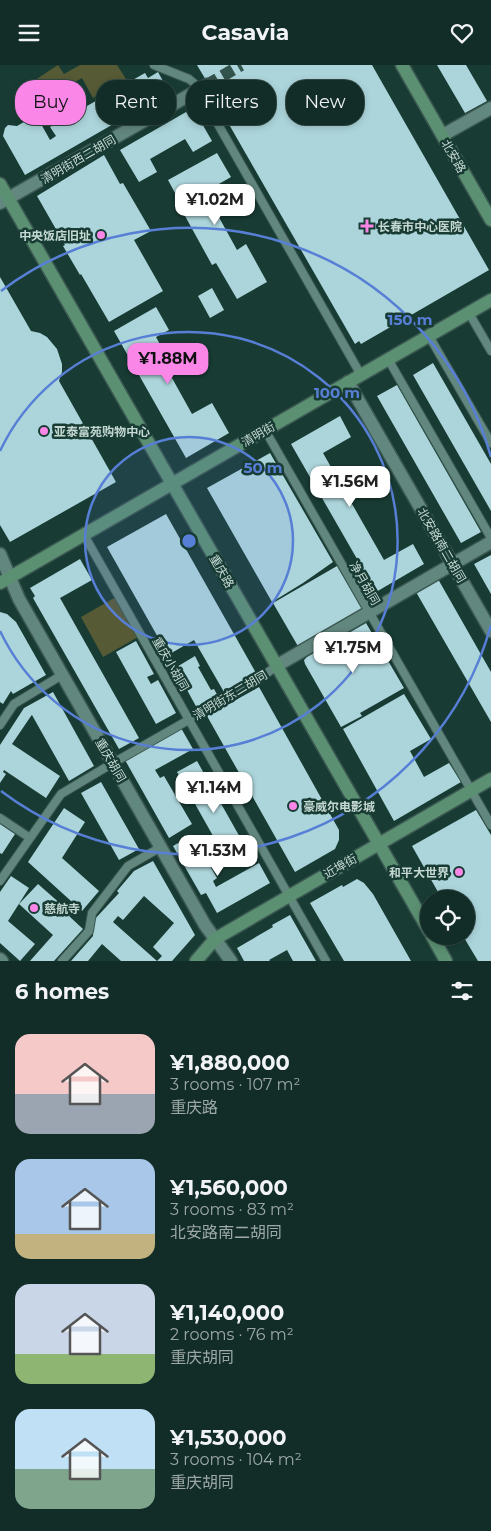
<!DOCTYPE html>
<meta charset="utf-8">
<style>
body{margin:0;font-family:Montserrat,"Noto Sans SC",sans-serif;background:#1b352f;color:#f1f3f6;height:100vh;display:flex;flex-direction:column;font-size:19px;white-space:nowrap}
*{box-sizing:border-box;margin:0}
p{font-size:16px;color:#9ca8a7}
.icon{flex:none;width:28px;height:28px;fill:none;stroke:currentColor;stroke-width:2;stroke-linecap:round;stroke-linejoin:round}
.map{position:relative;height:896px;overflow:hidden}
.panel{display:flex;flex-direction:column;background:#122d27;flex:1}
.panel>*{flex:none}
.hud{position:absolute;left:15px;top:15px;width:461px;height:45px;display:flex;gap:10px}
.controls{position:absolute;left:420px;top:825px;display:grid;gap:10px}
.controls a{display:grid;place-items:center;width:55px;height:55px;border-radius:50%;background:#122d27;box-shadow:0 2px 8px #0003,0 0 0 1px #314944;font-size:25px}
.price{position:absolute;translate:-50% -42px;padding:0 11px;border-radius:10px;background:#fff;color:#222;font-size:16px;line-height:32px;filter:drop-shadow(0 1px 2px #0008)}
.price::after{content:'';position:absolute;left:50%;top:30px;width:15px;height:11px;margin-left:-8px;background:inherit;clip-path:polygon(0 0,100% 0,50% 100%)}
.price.selected{background:#fa87e8;color:#111}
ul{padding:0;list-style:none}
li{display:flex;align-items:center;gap:15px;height:125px;padding:0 15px}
li span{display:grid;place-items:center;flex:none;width:140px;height:100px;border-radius:15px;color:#555}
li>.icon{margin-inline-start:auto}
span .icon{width:60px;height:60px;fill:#fffc;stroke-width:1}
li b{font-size:21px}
h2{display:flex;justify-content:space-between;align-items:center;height:60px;padding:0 15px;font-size:21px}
.pill{padding:0 18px;border-radius:20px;background:#122d27;box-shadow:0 2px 8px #0003,0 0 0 1px #314944;font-size:18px;line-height:45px}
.pill.selected{background:#fa87e8;color:#111}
header{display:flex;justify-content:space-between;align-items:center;height:65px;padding:0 15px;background:#122d27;font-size:22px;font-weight:700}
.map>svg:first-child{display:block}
</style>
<header><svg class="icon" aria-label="menu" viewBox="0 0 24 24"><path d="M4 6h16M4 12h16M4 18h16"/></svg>Casavia<svg class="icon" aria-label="heart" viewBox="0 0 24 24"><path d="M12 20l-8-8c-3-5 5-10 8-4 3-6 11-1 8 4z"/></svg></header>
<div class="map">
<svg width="491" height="896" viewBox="0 0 491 896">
<rect width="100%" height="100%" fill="#183c34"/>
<path fill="#565b35" d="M58 0 64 9 80 0H117L126 14 93 33 82 13 37 39 29 24 32 17Z
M116 532 138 572 103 592 81 552Z"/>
<path fill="#acd5db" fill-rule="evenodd" d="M197 0H372L489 205 361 279 359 276 355 279 211 28 213 27Z
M437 0H466L487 36 465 48Z
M158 7 169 27 25 110 3 71 5 63 8 60 17 61 36 50 50 75 56 71 50 62 145 8 148 13Z
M193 43 212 76 193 87 185 74 150 94 157 107 139 117 120 85Z
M217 88 231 112 205 127 237 185 246 179 267 217 237 234 216 198 212 200 179 140 181 139 168 115Z
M104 90 120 119 123 118 151 166 134 175 163 226 109 257 81 209 80 210 63 181 65 180 37 131Z
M0 212 31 266 40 268 47 272 57 284 62 299V307L59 316 116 417 10 477 0 460Z
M212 223 224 245 210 253 198 231Z
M156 242 169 265 156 272 172 301 167 304 192 349 212 338 229 368 186 393 114 266Z
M433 298 491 399V446L413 310Z
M397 320 481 467 461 478 377 331Z
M340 351 351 372 323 388 384 495 413 479 424 499 376 527 291 379Z
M270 388 333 497 303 518 272 537 207 423Z
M166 449 256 608 224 627 194 575 168 590 107 482Z
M491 490V529L474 499Z
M80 494 92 515 60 533 139 673 119 684 33 533 35 531 30 523Z
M337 501 363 546 299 583 273 538Z
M438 514 491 607V657L416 527Z
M0 547 7 549 16 557 46 610 13 629 11 626 3 639 0 637Z
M366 558 404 623 360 648 362 651 341 662 305 599 304 595 307 592Z
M136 576 154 609 147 612 151 619 158 615 176 648 156 659 116 587Z
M195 591 200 601 198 602 211 625 214 624 219 633 198 645 175 603Z
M259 622 339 765V775L335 784 295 807 207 651Z
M53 627 94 701 69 716 32 650 31 651 12 679 60 711 46 733 4 705 3 707 6 709 0 718V680L24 643Z
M404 629 431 674 410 686 424 712 449 698 461 717 394 756 343 664Z
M181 663 193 684 155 705 160 713 164 711 192 759 169 773 125 695Z
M197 696 250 790 230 801 177 707Z
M101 717 139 784 119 795 81 728Z
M64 743 85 757 62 793 99 826 82 846 28 797Z
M476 745 491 770V896H478L463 871H466V834H442L412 781Z
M0 759 15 769 2 789 0 788Z
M192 770 217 813 213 816 216 822 259 798 270 818 217 848 206 828 201 830 173 781Z
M153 796 195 870 172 896H121L102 879 88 896H71L93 871 94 855 119 828 117 826 134 806ZM144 831 174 858 153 882 162 891 157 896 113 857 118 851 123 855Z
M11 811 29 823 8 856 35 879 20 896 0 878V827Z
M357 814 364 818 373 829 411 896H344L310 838 342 820 343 822Z
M38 819 71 848 69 851 83 864 54 896H30L53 870 19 839Z
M290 850 316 896H293L287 885 269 895 270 896H244L237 883 273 862 272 860Z"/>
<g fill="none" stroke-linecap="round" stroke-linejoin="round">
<path stroke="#32544c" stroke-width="12" stroke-dasharray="12 6" stroke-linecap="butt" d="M207 20 241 0"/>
<defs>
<path id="lane" d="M154 0 189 14 195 19 361 310
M469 248 491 286
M429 271 491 378
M388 294 491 473
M265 365 491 760
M84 470 326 896
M0 660 14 639 62 610
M0 753 30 773
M0 816 61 729 113 698 257 616 276 601
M62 896 89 866 92 848 128 801 161 782"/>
<path id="street" d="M443 70 491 43
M0 138 207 20
M348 317 491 566
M0 489 19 534 205 860 231 896
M276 601 491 477
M0 894 2 896"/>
<path id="secondary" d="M402 0 491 155
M0 119 429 866
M0 518 491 235
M432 871 446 896
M196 896 215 874 491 714"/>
</defs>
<use href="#lane" stroke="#3b5952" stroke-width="10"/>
<use href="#street" stroke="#3b5952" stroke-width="15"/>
<use href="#secondary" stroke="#3b5952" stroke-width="15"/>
<use href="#lane" stroke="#62877e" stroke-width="8"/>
<use href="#street" stroke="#62877e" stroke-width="12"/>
<use href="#secondary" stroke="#5c9072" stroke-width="12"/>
</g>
<circle cx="189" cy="476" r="104" fill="#587fd6" fill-opacity=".12"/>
<g fill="none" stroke="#587fd6" stroke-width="2.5">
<circle cx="189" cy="476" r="104"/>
<path d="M0 386A209 209 0 1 1 0 566"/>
<path d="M491 560A313 313 0 0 1 1 726M1 226A313 313 0 0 1 491 392"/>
</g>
<g fill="#fa87e8" stroke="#183c34" stroke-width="2">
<path d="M364.5 153.5h5v5h5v5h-5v5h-5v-5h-5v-5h5z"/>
<circle cx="101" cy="170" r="5"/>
<circle cx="44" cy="366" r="5"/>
<circle cx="293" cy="741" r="5"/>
<circle cx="459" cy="807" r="5"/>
<circle cx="34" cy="843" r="5"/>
</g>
<g text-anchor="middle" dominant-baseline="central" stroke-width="5" stroke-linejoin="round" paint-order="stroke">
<g font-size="12" fill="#c5d9d3" stroke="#183c34">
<text transform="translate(454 91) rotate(60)">北安路</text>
<text transform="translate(78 94) rotate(-30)">清明街西二胡同</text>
<text transform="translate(258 369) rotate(-30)">清明街</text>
<text transform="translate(442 480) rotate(60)">北安路南二胡同</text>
<text transform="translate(222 506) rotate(60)">重庆路</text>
<text transform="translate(365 518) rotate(60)">净月胡同</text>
<text transform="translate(171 599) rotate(60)">重庆小胡同</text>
<text transform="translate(230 630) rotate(-31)">清明街东二胡同</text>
<text transform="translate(111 695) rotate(60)">重庆胡同</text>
<text transform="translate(340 801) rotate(-30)">近埠街</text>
</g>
<g font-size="12" font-weight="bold" fill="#c5d9d3" stroke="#183c34" text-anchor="start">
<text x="378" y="161">长春市中心医院</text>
<text x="91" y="170" text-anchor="end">中央饭店旧址</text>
<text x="54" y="366">亚泰富苑购物中心</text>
<text x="303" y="741">豪威尔电影城</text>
<text x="449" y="807" text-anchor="end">和平大世界</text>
<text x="44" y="843">慈航寺</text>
</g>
</g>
<circle cx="189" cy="476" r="8" fill="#587fd6" stroke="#183c34" stroke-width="2.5"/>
<g font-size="15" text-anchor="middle" font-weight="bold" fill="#587fd6" stroke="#183c34" stroke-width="5" stroke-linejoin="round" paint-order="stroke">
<text x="410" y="260">150 m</text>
<text x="337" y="333">100 m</text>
<text x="263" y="408">50 m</text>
</g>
</svg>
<div class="controls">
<a><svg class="icon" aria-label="locate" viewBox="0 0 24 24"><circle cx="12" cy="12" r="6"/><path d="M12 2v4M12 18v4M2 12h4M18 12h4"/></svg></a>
</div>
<b class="price" style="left:215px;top:161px">¥1.02M</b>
<b class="price selected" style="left:168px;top:320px">¥1.88M</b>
<b class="price" style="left:350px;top:443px">¥1.56M</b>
<b class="price" style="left:353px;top:609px">¥1.75M</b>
<b class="price" style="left:214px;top:749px">¥1.14M</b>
<b class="price" style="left:218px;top:812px">¥1.53M</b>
<div class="hud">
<a class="pill selected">Buy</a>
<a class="pill">Rent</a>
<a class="pill">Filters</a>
<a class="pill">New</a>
</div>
</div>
<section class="panel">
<h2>6 homes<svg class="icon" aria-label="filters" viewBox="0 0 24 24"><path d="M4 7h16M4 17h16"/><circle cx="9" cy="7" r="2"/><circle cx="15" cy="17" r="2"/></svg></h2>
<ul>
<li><span style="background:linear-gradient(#f6c9c9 60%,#9aa5b1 0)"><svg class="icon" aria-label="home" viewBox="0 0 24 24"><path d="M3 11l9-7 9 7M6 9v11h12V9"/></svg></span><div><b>¥1,880,000</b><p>3 rooms · 107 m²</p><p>重庆路</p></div></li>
<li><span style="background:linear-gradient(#a9c7e8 75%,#c2b280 0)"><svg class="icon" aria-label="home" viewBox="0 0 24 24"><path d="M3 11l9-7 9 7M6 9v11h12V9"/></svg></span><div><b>¥1,560,000</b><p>3 rooms · 83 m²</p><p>北安路南二胡同</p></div></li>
<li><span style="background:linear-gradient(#c9d6e8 70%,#8fb573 0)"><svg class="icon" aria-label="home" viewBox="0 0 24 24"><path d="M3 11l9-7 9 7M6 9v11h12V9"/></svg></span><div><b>¥1,140,000</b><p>2 rooms · 76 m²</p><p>重庆胡同</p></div></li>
<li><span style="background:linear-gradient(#bfe0f5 60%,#7fa58c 0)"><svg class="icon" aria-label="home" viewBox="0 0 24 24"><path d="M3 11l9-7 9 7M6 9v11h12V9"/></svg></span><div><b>¥1,530,000</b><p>3 rooms · 104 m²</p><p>重庆胡同</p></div></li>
</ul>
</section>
